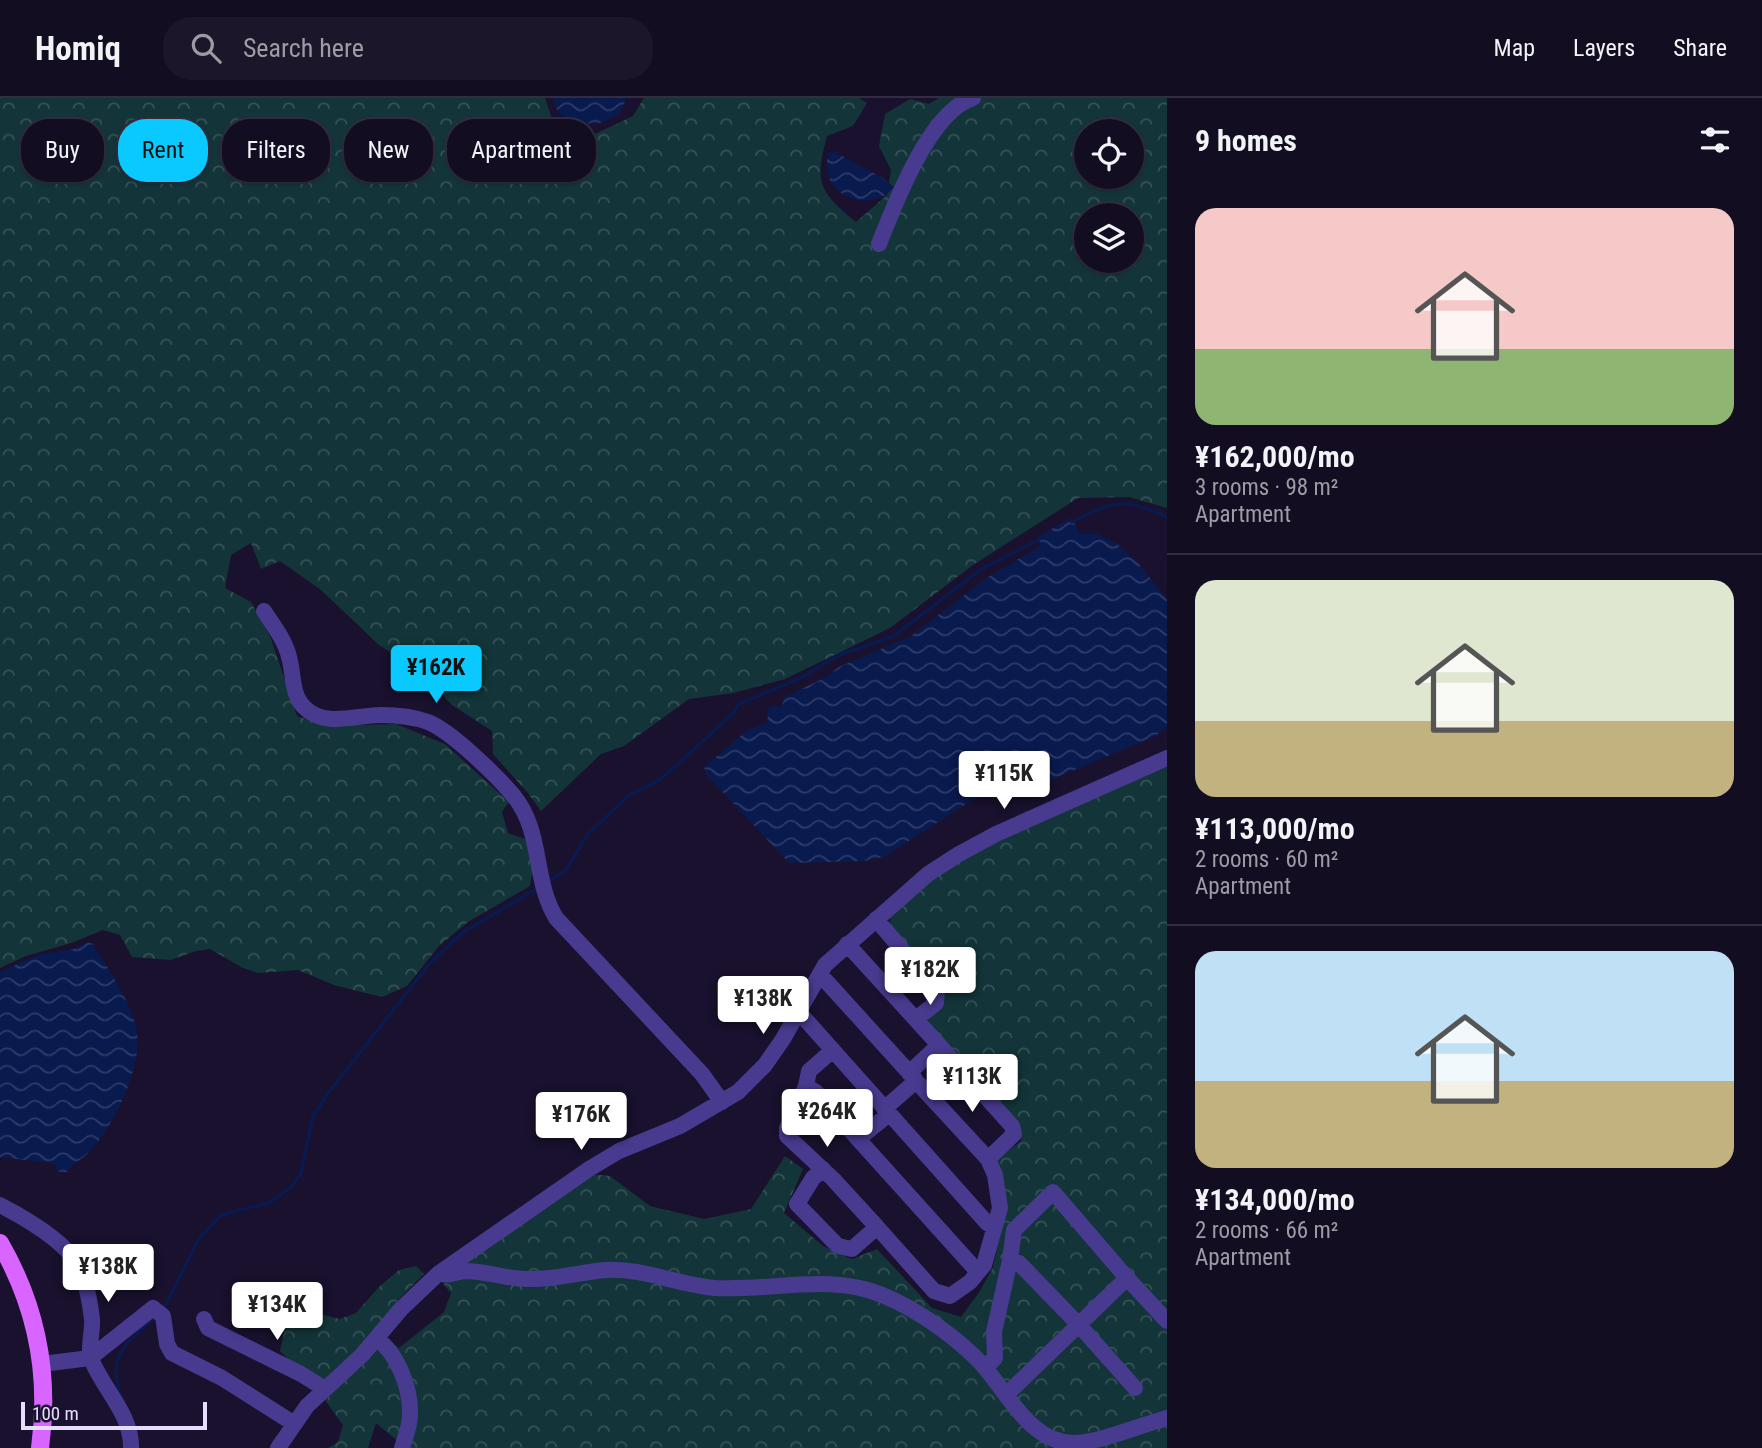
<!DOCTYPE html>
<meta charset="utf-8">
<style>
body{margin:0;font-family:"Roboto Condensed",sans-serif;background:#1c162a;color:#f1f3f6;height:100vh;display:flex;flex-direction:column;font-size:26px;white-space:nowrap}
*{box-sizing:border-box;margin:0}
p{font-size:23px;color:#9d9ca5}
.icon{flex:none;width:38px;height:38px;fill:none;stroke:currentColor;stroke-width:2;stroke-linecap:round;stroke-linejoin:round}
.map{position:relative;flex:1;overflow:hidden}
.panel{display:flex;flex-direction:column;background:#130d22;width:595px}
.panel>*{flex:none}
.banner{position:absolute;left:21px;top:21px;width:665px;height:63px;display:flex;gap:14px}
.fabs{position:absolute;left:1074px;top:21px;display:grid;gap:14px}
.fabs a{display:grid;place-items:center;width:70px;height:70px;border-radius:50%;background:#130d22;box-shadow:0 2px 5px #0004,0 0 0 2px #322d40;font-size:35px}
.scale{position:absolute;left:21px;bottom:18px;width:186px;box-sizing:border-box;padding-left:7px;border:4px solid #e6deff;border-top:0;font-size:19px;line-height:24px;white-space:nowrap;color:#e6deff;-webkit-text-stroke:5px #19112e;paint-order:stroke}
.price{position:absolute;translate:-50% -60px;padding:0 16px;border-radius:7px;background:#fff;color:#222;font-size:23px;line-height:46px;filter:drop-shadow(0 2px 4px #0008)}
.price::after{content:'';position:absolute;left:50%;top:42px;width:21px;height:16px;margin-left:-10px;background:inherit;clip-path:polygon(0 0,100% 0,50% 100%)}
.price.on{background:#0ac9ff;color:#111}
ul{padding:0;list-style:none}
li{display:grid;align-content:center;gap:14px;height:371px;padding:0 28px}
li+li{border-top:2px solid #322d40}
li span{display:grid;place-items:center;height:217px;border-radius:21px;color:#555}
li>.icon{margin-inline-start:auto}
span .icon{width:126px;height:126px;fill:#fffc;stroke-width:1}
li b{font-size:30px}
h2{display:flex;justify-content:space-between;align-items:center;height:84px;padding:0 28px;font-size:30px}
.pill{padding:0 24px;border-radius:28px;background:#130d22;box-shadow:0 2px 5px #0004,0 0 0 2px #322d40;font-size:24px;line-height:63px}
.pill.on{background:#0ac9ff;color:#111}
header{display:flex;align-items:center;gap:42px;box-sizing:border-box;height:98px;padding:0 35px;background:#130d22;border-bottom:2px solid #322d40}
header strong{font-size:33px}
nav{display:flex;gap:38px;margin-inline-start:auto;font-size:24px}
.search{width:490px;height:63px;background:#1c162a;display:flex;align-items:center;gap:18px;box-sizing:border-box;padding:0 24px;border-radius:28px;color:#9d9ca5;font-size:26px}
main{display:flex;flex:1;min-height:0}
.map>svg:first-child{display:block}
</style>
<header>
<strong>Homiq</strong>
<div class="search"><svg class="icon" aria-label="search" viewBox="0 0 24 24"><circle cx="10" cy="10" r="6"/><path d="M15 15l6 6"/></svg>Search here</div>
<nav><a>Map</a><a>Layers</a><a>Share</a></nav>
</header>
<main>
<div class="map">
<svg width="1167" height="1350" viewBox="0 0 1167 1350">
<defs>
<pattern id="forest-crowns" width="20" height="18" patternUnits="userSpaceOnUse" patternTransform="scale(1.75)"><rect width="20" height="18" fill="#133539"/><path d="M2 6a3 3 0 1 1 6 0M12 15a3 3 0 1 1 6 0" fill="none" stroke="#355257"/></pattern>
<pattern id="water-waves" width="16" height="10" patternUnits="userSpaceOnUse" patternTransform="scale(1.75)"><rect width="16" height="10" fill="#091a4f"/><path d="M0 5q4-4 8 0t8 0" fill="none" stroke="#2d3b69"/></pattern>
</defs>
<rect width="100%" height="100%" fill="#19112e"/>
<path fill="url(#forest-crowns)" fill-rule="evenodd" d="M0 0H545L553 24 573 41 595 36 633 18 644 0H859L867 5 853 28 827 38C814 86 819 93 856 124L887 97 891 72 879 48 885 16 910 1 929 6 939 0H1167V410L1129 399 1078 400 973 467 890 530 785 581 733 595 689 601 624 648 601 656 541 713 527 694 493 656 492 633 452 607 421 574 379 547 321 492 280 463 261 471 251 445 231 457 225 490 251 504 270 538 297 618 325 628 396 626 445 646 509 704 502 714 508 735 528 742 533 770 530 788 468 824 439 848 407 888 382 899 334 887 298 872 258 875 243 870 210 851 196 853 171 862 132 859 120 837 103 832 71 845 26 858 0 870ZM1087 33H1132V79H1087ZM1087 117H1132V163H1087Z
M1167 669V1350H406L376 1325 368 1350H328L338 1344 343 1327 325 1302 299 1280 296 1268 280 1253 286 1224 297 1225 320 1216 340 1221 356 1215 379 1189 399 1172 416 1168 424 1176 398 1202 384 1226 386 1240 399 1250 444 1214 451 1195 441 1183 589 1076 610 1078 650 1108 704 1121 751 1111 785 1058 803 1071 784 1115 823 1148 852 1161 877 1151 932 1210 961 1219 980 1193 993 1169 1006 1112 996 1062 1021 1043 1020 1032 926 923 942 906 890 828 891 812 962 759 1066 711Z"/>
<path fill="url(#water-waves)" d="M553 0H627L619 16 598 26 573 25 558 15Z
M829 54H835L881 79 894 89C870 119 815 96 829 54Z
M1071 420 1080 436H1097L1116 445 1139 466 1167 502V630L1155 638 1013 698 984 697 963 708 884 759 864 763 789 765 706 676 704 669 748 632 767 625 769 608 781 609 785 599 824 580 839 569 911 538 988 479 1041 448 1038 439Z
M88 844 93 846C108 872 128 898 136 928 145 965 115 1026 90 1053 83 1061 72 1066 66 1075L57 1073 56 1068 51 1065 0 1059V874L38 857 74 851Z"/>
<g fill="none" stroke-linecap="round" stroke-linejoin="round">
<path stroke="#091a4f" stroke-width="3.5" d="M1072 424C1112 403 1124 399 1167 419
M547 784 565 773 588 736 629 697 661 681 734 615 737 607 801 580 839 557 894 538 980 472 1040 441
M161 1212 165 1208 198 1142 221 1117 268 1105 291 1090 301 1075 313 1018 326 998 431 864 462 835 538 790
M122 1301C105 1255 126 1247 156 1218"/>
<path stroke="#483a8f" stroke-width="16" d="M879 146C895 105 930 13 973 0
M264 513C273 527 285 542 289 559 294 576 291 596 304 609 324 630 356 617 381 617 396 617 414 619 428 624 451 633 496 677 513 697 544 735 532 780 556 820L702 976 722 1004
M876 821 937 893 936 905 916 921
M847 846 939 947 909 975
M820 879 826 883 915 981
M797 917 805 921 987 1125 994 1129
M939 947 1012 1028 1014 1036 988 1061
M806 988 809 973 833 952
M889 1016 858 1041 978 1174
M858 1041 816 994 806 988 787 1030V1038L833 1081 877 1129
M823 1071 813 1080 797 1106 838 1148 852 1151 877 1129 934 1193 950 1198 970 1184 984 1167 1000 1110 995 1077 988 1061 916 983 884 1011
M0 1107C25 1120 66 1143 79 1169 87 1186 90 1203 92 1221 93 1234 87 1252 92 1263 104 1292 132 1317 131 1350
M1010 1162 1014 1132 1053 1094 1127 1180
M439 1175C449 1179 455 1174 465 1173 486 1173 507 1181 528 1181 554 1182 580 1174 606 1172 643 1170 679 1187 715 1190 766 1193 819 1178 868 1192 905 1203 947 1232 975 1259 1005 1287 1027 1346 1075 1345 1101 1344 1141 1327 1167 1320
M204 1221 208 1230 301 1276 325 1291
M377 1241C398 1256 411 1291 410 1317 410 1328 405 1340 402 1350
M42 1266 90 1260 153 1210 163 1218 167 1246 172 1255 222 1280 293 1325
M985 1270 995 1260 994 1234 1010 1162 1019 1165 1079 1227 1135 1290
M1007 1296 1127 1180 1167 1223
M278 1350 307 1308 362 1257 401 1211 439 1175 589 1071 619 1053 680 1028 738 994 765 967 783 941 825 867 928 776 959 756 996 736 1167 660"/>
<path stroke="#d865ff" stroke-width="18" d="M0 1145C37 1209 50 1278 40 1350"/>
</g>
</svg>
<div class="fabs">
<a><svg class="icon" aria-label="locate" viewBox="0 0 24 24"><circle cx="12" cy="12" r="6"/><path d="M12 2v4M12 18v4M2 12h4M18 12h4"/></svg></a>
<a><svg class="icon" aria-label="layers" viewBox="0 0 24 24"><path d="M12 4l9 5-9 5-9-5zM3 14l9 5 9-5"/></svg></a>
</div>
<div class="scale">100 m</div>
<b class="price on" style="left:436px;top:607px">¥162K</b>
<b class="price" style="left:1004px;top:713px">¥115K</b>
<b class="price" style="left:930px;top:909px">¥182K</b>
<b class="price" style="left:763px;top:938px">¥138K</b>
<b class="price" style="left:972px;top:1016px">¥113K</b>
<b class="price" style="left:827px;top:1051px">¥264K</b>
<b class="price" style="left:581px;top:1054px">¥176K</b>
<b class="price" style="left:108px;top:1206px">¥138K</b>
<b class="price" style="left:277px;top:1244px">¥134K</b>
<div class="banner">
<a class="pill">Buy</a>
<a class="pill on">Rent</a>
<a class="pill">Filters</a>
<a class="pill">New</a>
<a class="pill">Apartment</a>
</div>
</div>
<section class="panel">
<h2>9 homes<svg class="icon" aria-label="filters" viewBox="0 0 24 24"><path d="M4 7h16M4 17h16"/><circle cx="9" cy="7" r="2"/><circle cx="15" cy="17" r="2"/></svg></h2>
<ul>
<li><span style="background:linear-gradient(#f6c9c9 65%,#8fb573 0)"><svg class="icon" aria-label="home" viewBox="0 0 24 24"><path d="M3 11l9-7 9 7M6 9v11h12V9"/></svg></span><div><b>¥162,000/mo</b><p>3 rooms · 98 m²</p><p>Apartment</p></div></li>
<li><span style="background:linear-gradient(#dfe7d0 65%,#c2b280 0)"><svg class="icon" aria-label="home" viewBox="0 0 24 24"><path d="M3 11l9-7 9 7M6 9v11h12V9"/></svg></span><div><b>¥113,000/mo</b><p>2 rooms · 60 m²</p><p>Apartment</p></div></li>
<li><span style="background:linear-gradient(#bfe0f5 60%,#c2b280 0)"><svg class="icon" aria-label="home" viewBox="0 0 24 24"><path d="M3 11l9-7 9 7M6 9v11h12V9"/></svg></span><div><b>¥134,000/mo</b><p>2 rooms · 66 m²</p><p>Apartment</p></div></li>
</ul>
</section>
</main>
